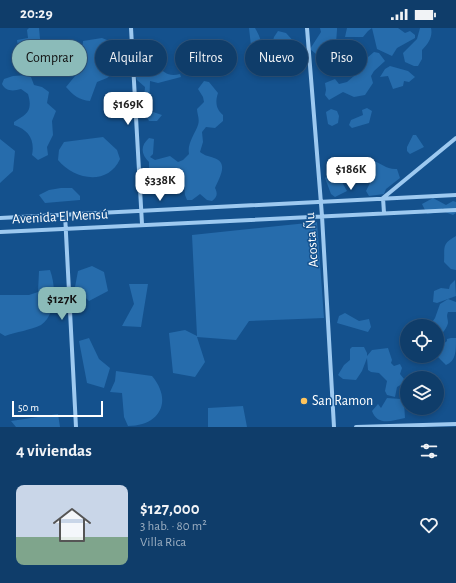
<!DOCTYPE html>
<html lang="es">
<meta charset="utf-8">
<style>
body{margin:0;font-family:"Alegreya Sans",sans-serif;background:#1d4872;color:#f1f3f6;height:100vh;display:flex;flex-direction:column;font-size:15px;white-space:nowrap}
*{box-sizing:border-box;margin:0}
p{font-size:13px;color:#9baec1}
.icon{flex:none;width:22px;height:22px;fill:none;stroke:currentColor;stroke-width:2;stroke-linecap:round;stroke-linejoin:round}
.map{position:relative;height:399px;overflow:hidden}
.drawer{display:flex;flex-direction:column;background:#0f3d6a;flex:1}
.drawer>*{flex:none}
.guide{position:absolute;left:12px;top:12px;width:432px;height:36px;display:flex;gap:8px}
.tools{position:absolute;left:400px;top:291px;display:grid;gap:8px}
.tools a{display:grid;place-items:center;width:44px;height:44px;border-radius:50%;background:#0f3d6a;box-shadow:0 2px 6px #0003,0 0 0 1px #2f567e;font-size:20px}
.scale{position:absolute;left:12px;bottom:10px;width:91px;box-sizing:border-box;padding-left:4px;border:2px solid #fff;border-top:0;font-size:11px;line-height:14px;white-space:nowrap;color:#fff;-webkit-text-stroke:3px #14518d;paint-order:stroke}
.price{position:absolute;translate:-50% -34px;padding:0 9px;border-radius:8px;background:#fff;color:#222;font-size:13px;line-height:26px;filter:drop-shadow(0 1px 2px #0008)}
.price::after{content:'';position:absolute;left:50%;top:24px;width:12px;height:9px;margin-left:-6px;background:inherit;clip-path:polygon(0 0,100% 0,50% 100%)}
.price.selected{background:#8bbbb9;color:#111}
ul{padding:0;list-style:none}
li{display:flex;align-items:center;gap:12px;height:100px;padding:0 16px}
li span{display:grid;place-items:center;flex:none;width:112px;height:80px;border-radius:8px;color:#555}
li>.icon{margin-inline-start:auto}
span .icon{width:48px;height:48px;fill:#fffc;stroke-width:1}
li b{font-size:17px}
h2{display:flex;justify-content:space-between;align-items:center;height:48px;padding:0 16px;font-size:17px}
.chip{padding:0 14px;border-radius:18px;background:#0f3d6a;box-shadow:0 2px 6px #0003,0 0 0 1px #2f567e;font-size:14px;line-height:36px}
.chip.selected{background:#8bbbb9;color:#111}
.status{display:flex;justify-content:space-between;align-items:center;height:28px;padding:0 20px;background:#0f3d6a;direction:ltr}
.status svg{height:11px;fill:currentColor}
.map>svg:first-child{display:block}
</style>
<div class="status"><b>20:29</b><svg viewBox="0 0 49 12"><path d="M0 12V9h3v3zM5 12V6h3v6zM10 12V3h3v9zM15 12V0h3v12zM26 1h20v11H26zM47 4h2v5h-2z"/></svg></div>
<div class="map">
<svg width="456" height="399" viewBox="0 0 456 399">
<rect width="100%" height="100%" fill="#14518d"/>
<path fill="#266cac" d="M29 0H39L40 11 32 17 30 25C24 24 17 19 17 12L28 10 27 2Z
M249 0H255C260 9 263 15 261 25L252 27Z
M320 0H337V2L336 15 333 18 335 23 327 38H320L316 31V26L310 21 321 4Z
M347 0H398L405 5 410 3 415 7V10L397 20 392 28 377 21 372 0 368 3 363 9H345Z
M420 0H431C433 9 428 16 422 22V31L418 38H414L405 34 403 25 417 11Z
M278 3 286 5 297 17 295 27 286 33 276 37 269 27 274 9Z
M102 10 112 14 116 43 107 50 97 54 90 73C79 72 73 67 66 59L80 42 83 13Z
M374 24 379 25 385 33 374 43 371 48 373 55 365 67 354 69 343 64 329 72 325 67 326 62 325 55 335 51 339 56 347 54 362 41 361 35Z
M188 28 193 33 194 47 184 44 180 32Z
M157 37C164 45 169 49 180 46L181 49 158 55 150 53 149 84H153L162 87 157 93H149L143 81 145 59 137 52 136 49 141 43Z
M390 38 408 43 415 49 409 54 404 53 403 58 393 61 388 48 380 49 385 41Z
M28 47 31 49 34 57 42 59 49 64 47 75 56 83 52 93 53 107 47 119 48 127 38 132 32 127C35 112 29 102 14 97V94C27 86 33 83 28 66L21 61C14 63 6 64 2 56L4 51 13 48Z
M204 53 209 54 218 65C215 74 216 81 223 87V93L215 100 206 99 202 104 203 114 200 124C205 128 209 128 214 130 230 135 218 152 215 160 218 166 217 169 212 173L207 172 200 166 192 172H187L185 167 184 157C170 147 165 152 152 148L149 145V134C141 126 140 118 149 110L154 111 153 126 150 129 155 132 170 128 178 134 183 132 189 126C187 115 195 106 198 97 200 91 197 86 197 81L204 74 203 69 198 61Z
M367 80 372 83 369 95 352 100 349 97 351 92 363 87 362 82Z
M331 81 337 83 339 88 338 95 332 98 328 96 326 84Z
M413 107H416L424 119 410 126 407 123V119Z
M103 109 117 122 120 131C108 158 74 152 58 132L59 122 64 114Z
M0 111 15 123 13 143 0 155Z
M371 132C381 135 387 142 397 141L400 150 386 161 384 166 369 168 366 163 375 145 370 135Z
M332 135H336C338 146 342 154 347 163L335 169 331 166 325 150 331 144 330 137Z
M61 160H72L80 168V172L45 175 39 167 49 162Z
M433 170 446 177 453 173 456 174V185L453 187 445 184 443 180 440 184 427 186 422 176Z
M317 194 324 290 249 293 236 312 197 309 205 334 195 349 173 345 169 305 185 302 197 308 192 207Z
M456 208V242L451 241 444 234C445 220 441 216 456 208Z
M92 238 104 244 108 263 89 273 75 259 78 243Z
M50 242C56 258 57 286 41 297 31 302 16 304 5 308L0 305V267H29L38 264 39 243Z
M455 252 456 268 437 275 433 274 434 263 441 260 449 261 450 257Z
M129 256H148L141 299 122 298 134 276Z
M448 271 456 274V284H448C446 289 448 290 448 295 447 300 443 304 440 308L437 307V298L430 297 435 290 440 276Z
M345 285 359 293 369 291 371 299 368 304 337 295 339 288Z
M89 310 99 331 110 340 104 360 87 355 79 313Z
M451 310H456C456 323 456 333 446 337L437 328C437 321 442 317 447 313V311Z
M352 319H364L367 325V328L372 322 388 320 392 332 391 335 394 338 400 336 402 340 400 346 404 351 402 356 397 359 395 369 387 367 385 363 387 353 379 345 371 344 368 342 367 330 362 343 356 352 343 351 338 347 344 337 350 332V321Z
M116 343 152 348C173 373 160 398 128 398L124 389 122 365 110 364 115 353Z
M387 370 401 371 404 374 405 390C393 392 378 399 372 383L378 376 381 380Z
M243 378 247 399H208V380Z
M58 386 60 399H16L11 393Z"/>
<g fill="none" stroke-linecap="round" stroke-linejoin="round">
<path stroke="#9dc9f0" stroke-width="4" d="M131 0 142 196
M307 0 322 188 334 399
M383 170 456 110
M383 170 384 185
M65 186 76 399
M0 190 456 167
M0 204 456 182
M356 399 456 396"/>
</g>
<circle fill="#ffc45c" stroke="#14518d" stroke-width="1.5" cx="304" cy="373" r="4"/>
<g text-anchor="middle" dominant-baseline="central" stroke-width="3" stroke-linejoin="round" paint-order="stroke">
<g font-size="14" fill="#fff" stroke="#14518d">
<text transform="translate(60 189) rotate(-3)">Avenida El Mensú</text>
<text transform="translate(312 212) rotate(-94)">Acosta Ñu</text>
</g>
<g font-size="14" fill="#fff" stroke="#14518d" text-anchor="start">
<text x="312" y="373">San Ramon</text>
</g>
</g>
</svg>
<div class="tools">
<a><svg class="icon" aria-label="locate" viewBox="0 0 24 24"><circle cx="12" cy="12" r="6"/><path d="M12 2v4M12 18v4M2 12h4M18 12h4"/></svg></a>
<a><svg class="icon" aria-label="layers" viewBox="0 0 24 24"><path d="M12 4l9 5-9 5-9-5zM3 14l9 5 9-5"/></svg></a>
</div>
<div class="scale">50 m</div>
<b class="price" style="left:128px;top:98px">$169K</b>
<b class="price" style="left:351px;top:163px">$186K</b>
<b class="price" style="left:160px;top:174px">$338K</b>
<b class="price selected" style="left:62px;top:293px">$127K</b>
<div class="guide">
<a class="chip selected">Comprar</a>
<a class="chip">Alquilar</a>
<a class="chip">Filtros</a>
<a class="chip">Nuevo</a>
<a class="chip">Piso</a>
</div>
</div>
<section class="drawer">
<h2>4 viviendas<svg class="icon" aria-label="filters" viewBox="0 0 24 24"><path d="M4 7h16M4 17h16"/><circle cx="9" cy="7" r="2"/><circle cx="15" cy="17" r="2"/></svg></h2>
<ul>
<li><span style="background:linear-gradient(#c9d6e8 65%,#7fa58c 0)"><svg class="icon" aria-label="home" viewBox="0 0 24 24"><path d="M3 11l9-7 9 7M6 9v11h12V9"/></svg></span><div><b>$127,000</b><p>3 hab. · 80 m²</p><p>Villa Rica</p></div><svg class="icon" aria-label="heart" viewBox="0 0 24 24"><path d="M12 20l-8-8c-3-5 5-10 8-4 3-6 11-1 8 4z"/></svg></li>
</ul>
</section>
